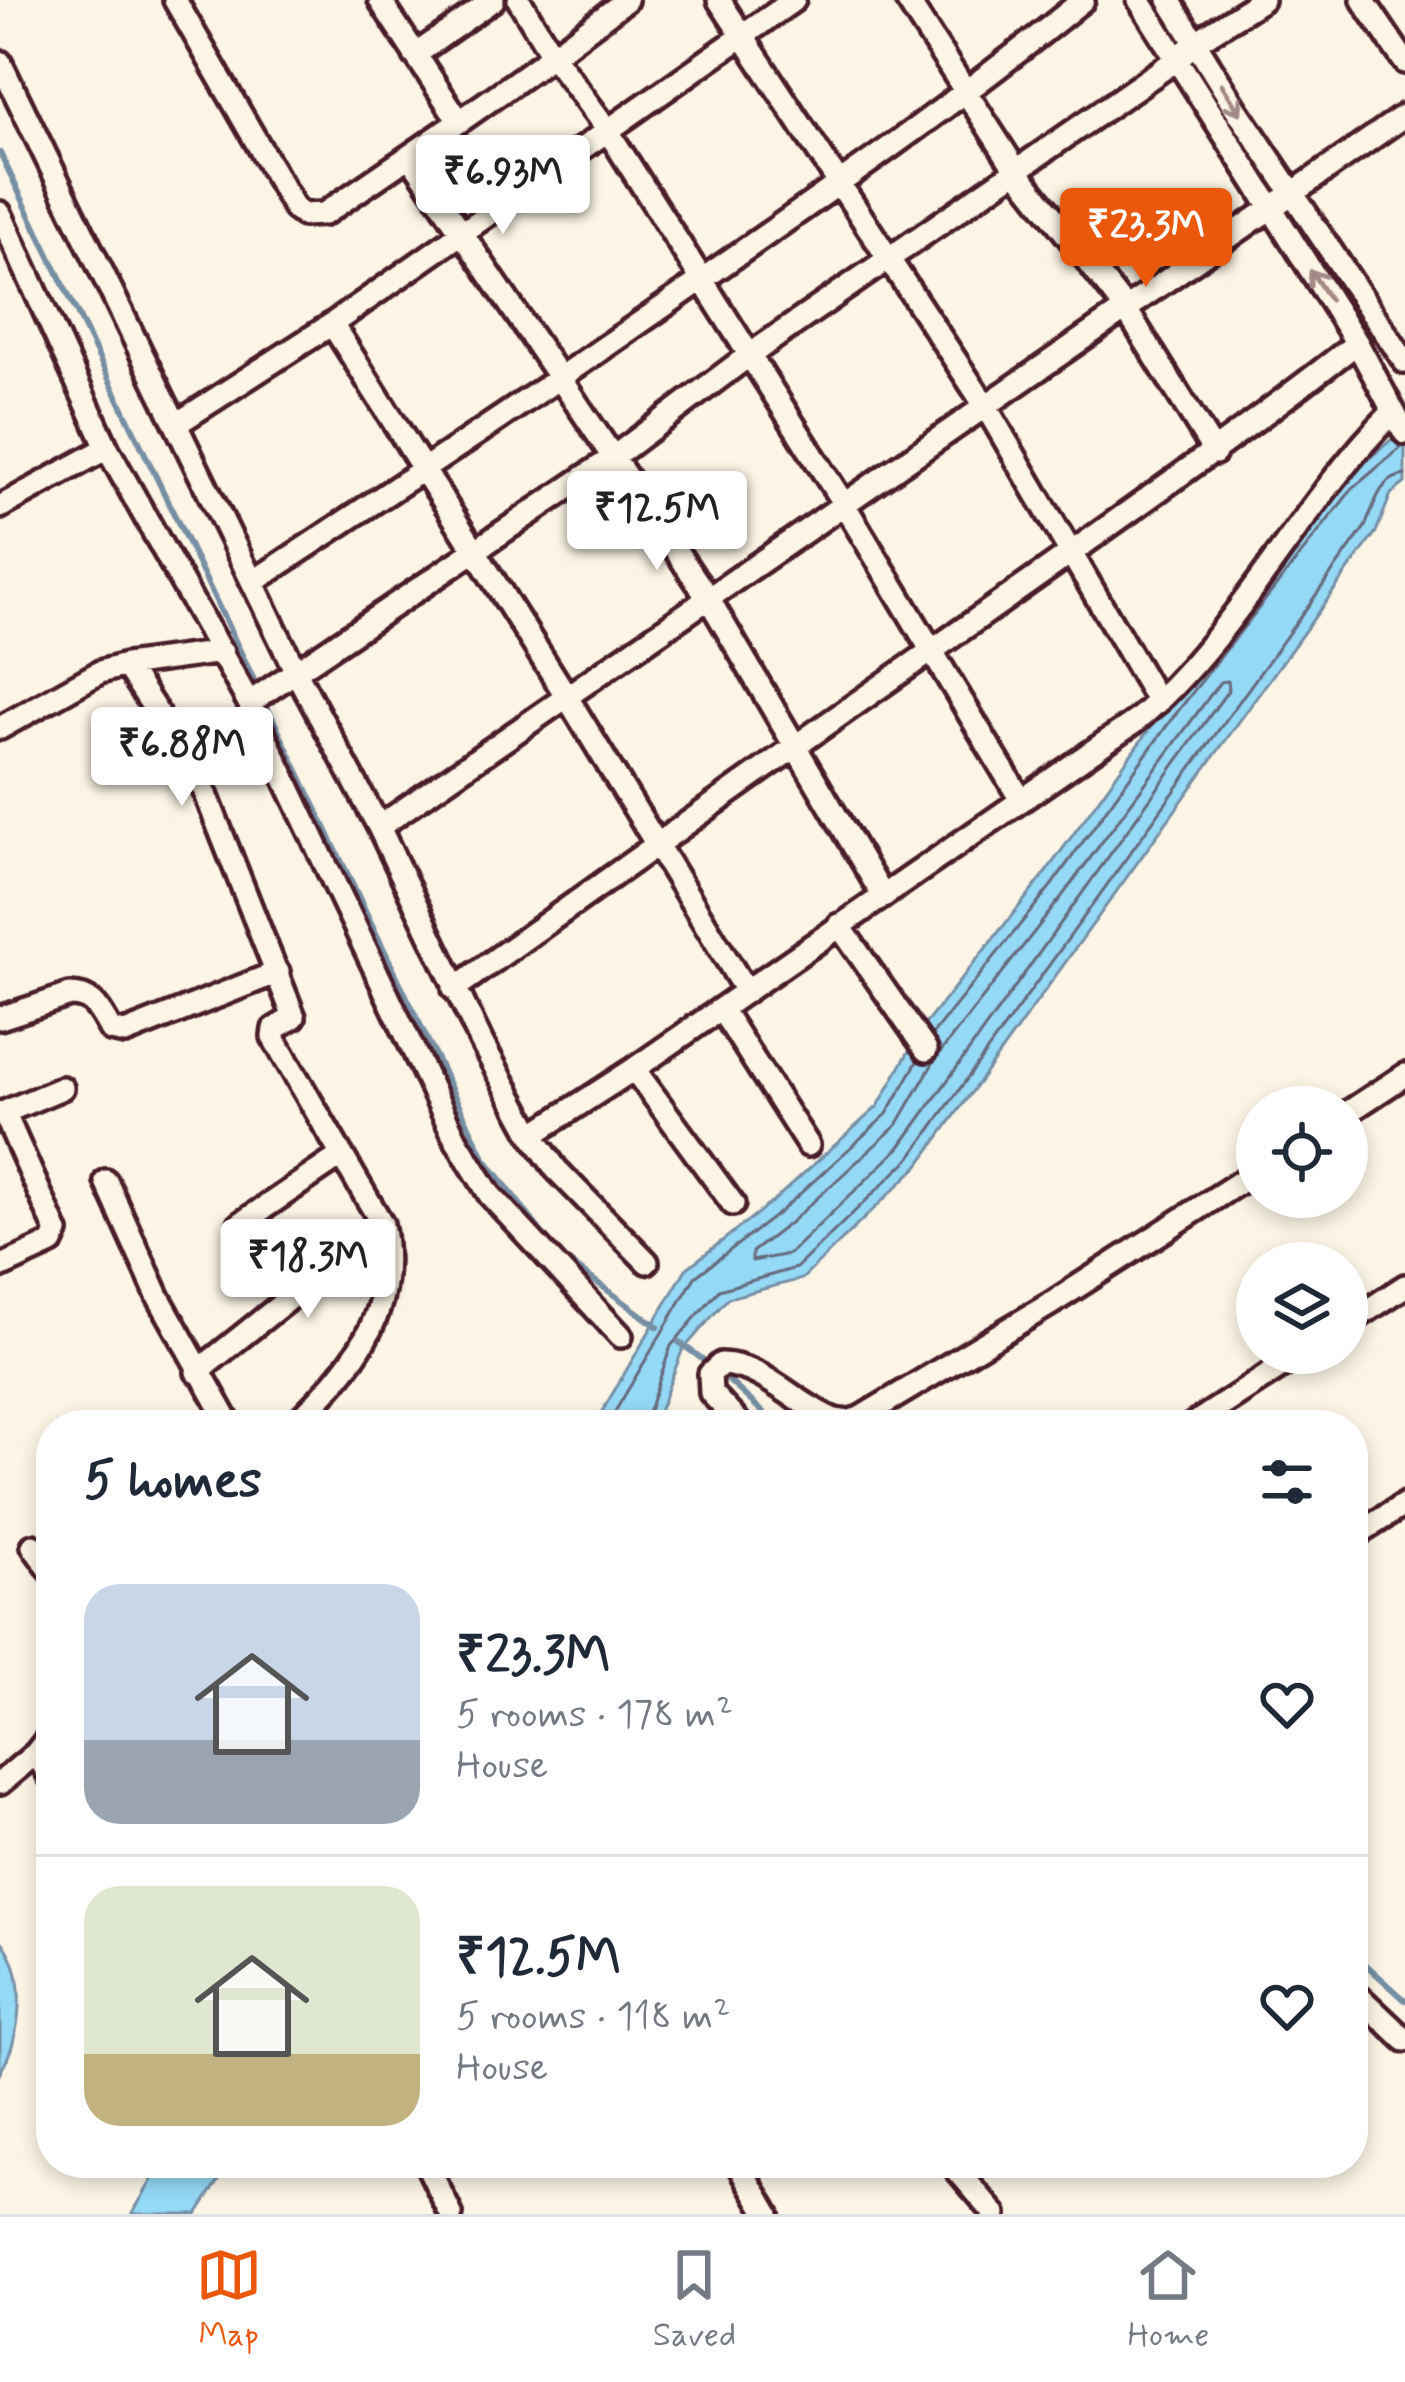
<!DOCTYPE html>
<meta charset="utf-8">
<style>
body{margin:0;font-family:Mynerve,sans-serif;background:#f6f6f7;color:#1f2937;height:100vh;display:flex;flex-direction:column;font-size:45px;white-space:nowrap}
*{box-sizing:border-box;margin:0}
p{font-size:39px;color:#747a83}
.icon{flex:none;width:66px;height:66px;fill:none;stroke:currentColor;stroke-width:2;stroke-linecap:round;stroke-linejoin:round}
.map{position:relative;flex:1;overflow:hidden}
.side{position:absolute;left:36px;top:1410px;width:1332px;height:768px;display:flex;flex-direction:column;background:#fff;border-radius:48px;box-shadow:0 6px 18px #0003}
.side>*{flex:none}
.fabs{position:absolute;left:1236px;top:1086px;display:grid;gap:24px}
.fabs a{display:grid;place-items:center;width:132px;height:132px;border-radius:50%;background:#fff;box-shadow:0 6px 18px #0003;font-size:60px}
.price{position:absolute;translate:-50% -102px;padding:0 27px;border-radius:12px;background:#fff;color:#222;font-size:39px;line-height:78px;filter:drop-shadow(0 3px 6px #0008)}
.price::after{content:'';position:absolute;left:50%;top:72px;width:36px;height:27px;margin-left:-18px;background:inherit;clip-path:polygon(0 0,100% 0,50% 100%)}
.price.selected{background:#ea580c;color:#fff}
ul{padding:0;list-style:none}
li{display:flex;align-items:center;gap:36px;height:300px;padding:0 48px}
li+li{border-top:3px solid #e0e1e3}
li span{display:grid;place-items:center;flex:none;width:336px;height:240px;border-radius:36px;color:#555}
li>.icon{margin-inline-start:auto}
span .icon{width:144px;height:144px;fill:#fffc;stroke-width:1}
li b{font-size:51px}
h2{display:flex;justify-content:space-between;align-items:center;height:144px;padding:0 48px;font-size:51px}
.dock{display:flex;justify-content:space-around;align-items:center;height:168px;border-top:3px solid #e0e1e3;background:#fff;font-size:33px;color:#747a83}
.dock a{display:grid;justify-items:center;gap:6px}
.dock .selected{color:#ea580c}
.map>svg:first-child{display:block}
</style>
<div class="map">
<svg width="1405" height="2214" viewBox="0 0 1405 2214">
<rect width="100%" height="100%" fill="#fcf5e5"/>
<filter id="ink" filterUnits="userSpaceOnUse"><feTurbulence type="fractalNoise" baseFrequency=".00833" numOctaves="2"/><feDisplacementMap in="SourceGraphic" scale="24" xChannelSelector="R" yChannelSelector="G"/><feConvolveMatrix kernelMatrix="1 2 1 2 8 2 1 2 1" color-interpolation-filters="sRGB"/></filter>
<g filter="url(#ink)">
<path fill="#94d9f6" stroke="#768fa5" stroke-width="3" d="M1405 428V483L1391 494 1376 532 919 1165 802 1279 728 1298 682 1351 654 1425H594L686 1269 772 1202 878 1106 922 1028 1041 879 1161 713 1345 479Z
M0 1939C30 1974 21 2037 0 2073Z
M162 2163H230L197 2214H132Z"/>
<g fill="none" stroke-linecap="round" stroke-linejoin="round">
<path stroke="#68697c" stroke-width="3" d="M932 1035 1051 886 1171 720 1353 488 1403 446
M936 1058 897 1125 791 1222 752 1252V1261L789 1254 899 1148 1229 689 1228 681 1220 682 1063 895 939 1054
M607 1425 695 1277 780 1212 887 1114 918 1060
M644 1425 671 1346 719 1290 796 1268 910 1158 1365 527C1374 506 1379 478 1405 475"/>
<path stroke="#768fa5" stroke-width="6" d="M0 153 484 1157 558 1254 658 1327
M679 1342 717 1370 777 1425
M1353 1953 1405 2000"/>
<defs>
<path id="minor" d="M175 0 295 209 303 215 324 214C426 145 528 76 626 0
M380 0 459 121
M519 0 553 56 606 128 845 506 1021 800
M719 0 986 407 1158 702
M907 0 1016 170 1127 311 1215 453
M1139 0 1357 343 1405 433
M1169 0 1235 107 1405 362
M1363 0 1405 62
M415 55 493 0
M0 62 297 674 379 827 482 1043 532 1135 556 1169 647 1262
M410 156 710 601 883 896
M0 213 107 448 249 703 456 1140 490 1195 621 1336
M332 324 567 697 746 991
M178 423 332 324 794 0
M0 507 107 448
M253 582C404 483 553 384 700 281 830 190 960 101 1083 0
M126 665 199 777 294 1017 274 1029 273 1037 382 1224C400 1314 352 1367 294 1425
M249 703 614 457 748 356 1176 60 1196 42 1262 0
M0 728 100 672 126 665 222 652
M379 827 1405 115
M839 925 926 1050
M454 989C612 877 770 763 930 652 1074 551 1218 451 1357 343
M721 1009 808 1145
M0 1018 70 995C94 995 99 1010 111 1030L125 1033 278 972
M634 1069 733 1204
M1347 1113 1405 1075
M0 1114 62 1088
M532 1135 634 1069 1136 721C1239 634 1298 506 1393 412
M106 1181 158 1296 230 1425
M240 1224 342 1155
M0 1267 52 1243 57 1232 4 1112
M1347 1324 1405 1286
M197 1372 382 1224
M741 1425 711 1393 710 1374 721 1364C764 1365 796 1405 835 1420L848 1422 860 1418 1052 1303 1257 1171
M1192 1425 1302 1353
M1353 1537 1405 1504
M33 1546 51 1571
M36 1753 51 1778
M0 1783 36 1753 51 1734
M1353 1991 1405 2040
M426 2163 451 2214
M738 2163 768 2214
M951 2163 995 2214"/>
</defs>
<use href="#minor" stroke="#4a1f2b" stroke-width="30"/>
<use href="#minor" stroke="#fcf5e5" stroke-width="21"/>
</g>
<defs><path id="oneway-shaft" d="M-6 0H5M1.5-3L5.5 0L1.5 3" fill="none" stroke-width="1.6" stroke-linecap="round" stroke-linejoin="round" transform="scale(3)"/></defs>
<g stroke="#a38a88">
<use href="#oneway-shaft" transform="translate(1231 99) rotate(58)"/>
<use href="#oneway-shaft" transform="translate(1320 285) rotate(-123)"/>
</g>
</g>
</svg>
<div class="fabs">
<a><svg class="icon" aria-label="locate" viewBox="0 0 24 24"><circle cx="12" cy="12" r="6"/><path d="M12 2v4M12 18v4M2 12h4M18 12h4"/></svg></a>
<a><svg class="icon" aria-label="layers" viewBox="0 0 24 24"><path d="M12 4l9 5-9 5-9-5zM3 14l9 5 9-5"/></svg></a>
</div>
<b class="price" style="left:503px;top:237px">₹6.93M</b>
<b class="price selected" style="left:1146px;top:290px">₹23.3M</b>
<b class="price" style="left:657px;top:573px">₹12.5M</b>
<b class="price" style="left:182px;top:809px">₹6.88M</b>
<b class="price" style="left:308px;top:1321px">₹18.3M</b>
<section class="side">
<h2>5 homes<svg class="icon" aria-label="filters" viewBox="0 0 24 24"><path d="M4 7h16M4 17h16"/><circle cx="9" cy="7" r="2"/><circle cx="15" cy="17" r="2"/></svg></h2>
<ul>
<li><span style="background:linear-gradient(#c9d6e8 65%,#9aa5b1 0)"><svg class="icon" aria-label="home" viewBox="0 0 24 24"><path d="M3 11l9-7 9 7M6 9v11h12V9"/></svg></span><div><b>₹23.3M</b><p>5 rooms · 178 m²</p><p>House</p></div><svg class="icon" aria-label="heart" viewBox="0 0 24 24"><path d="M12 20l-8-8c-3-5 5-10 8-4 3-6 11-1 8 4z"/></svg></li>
<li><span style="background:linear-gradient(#dfe7d0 70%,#c2b280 0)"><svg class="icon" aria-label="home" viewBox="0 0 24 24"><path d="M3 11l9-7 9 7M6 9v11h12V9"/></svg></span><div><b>₹12.5M</b><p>5 rooms · 118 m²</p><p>House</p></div><svg class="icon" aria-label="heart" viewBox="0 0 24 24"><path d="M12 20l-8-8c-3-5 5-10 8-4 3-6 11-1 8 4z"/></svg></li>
</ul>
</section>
</div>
<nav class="dock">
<a class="selected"><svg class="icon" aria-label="map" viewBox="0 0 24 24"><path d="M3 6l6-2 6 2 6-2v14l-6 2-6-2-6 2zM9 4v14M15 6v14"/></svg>Map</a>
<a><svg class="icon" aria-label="saved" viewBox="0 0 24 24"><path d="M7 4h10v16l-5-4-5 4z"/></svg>Saved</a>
<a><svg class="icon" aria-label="home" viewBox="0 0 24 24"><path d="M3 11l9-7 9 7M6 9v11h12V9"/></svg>Home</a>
</nav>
